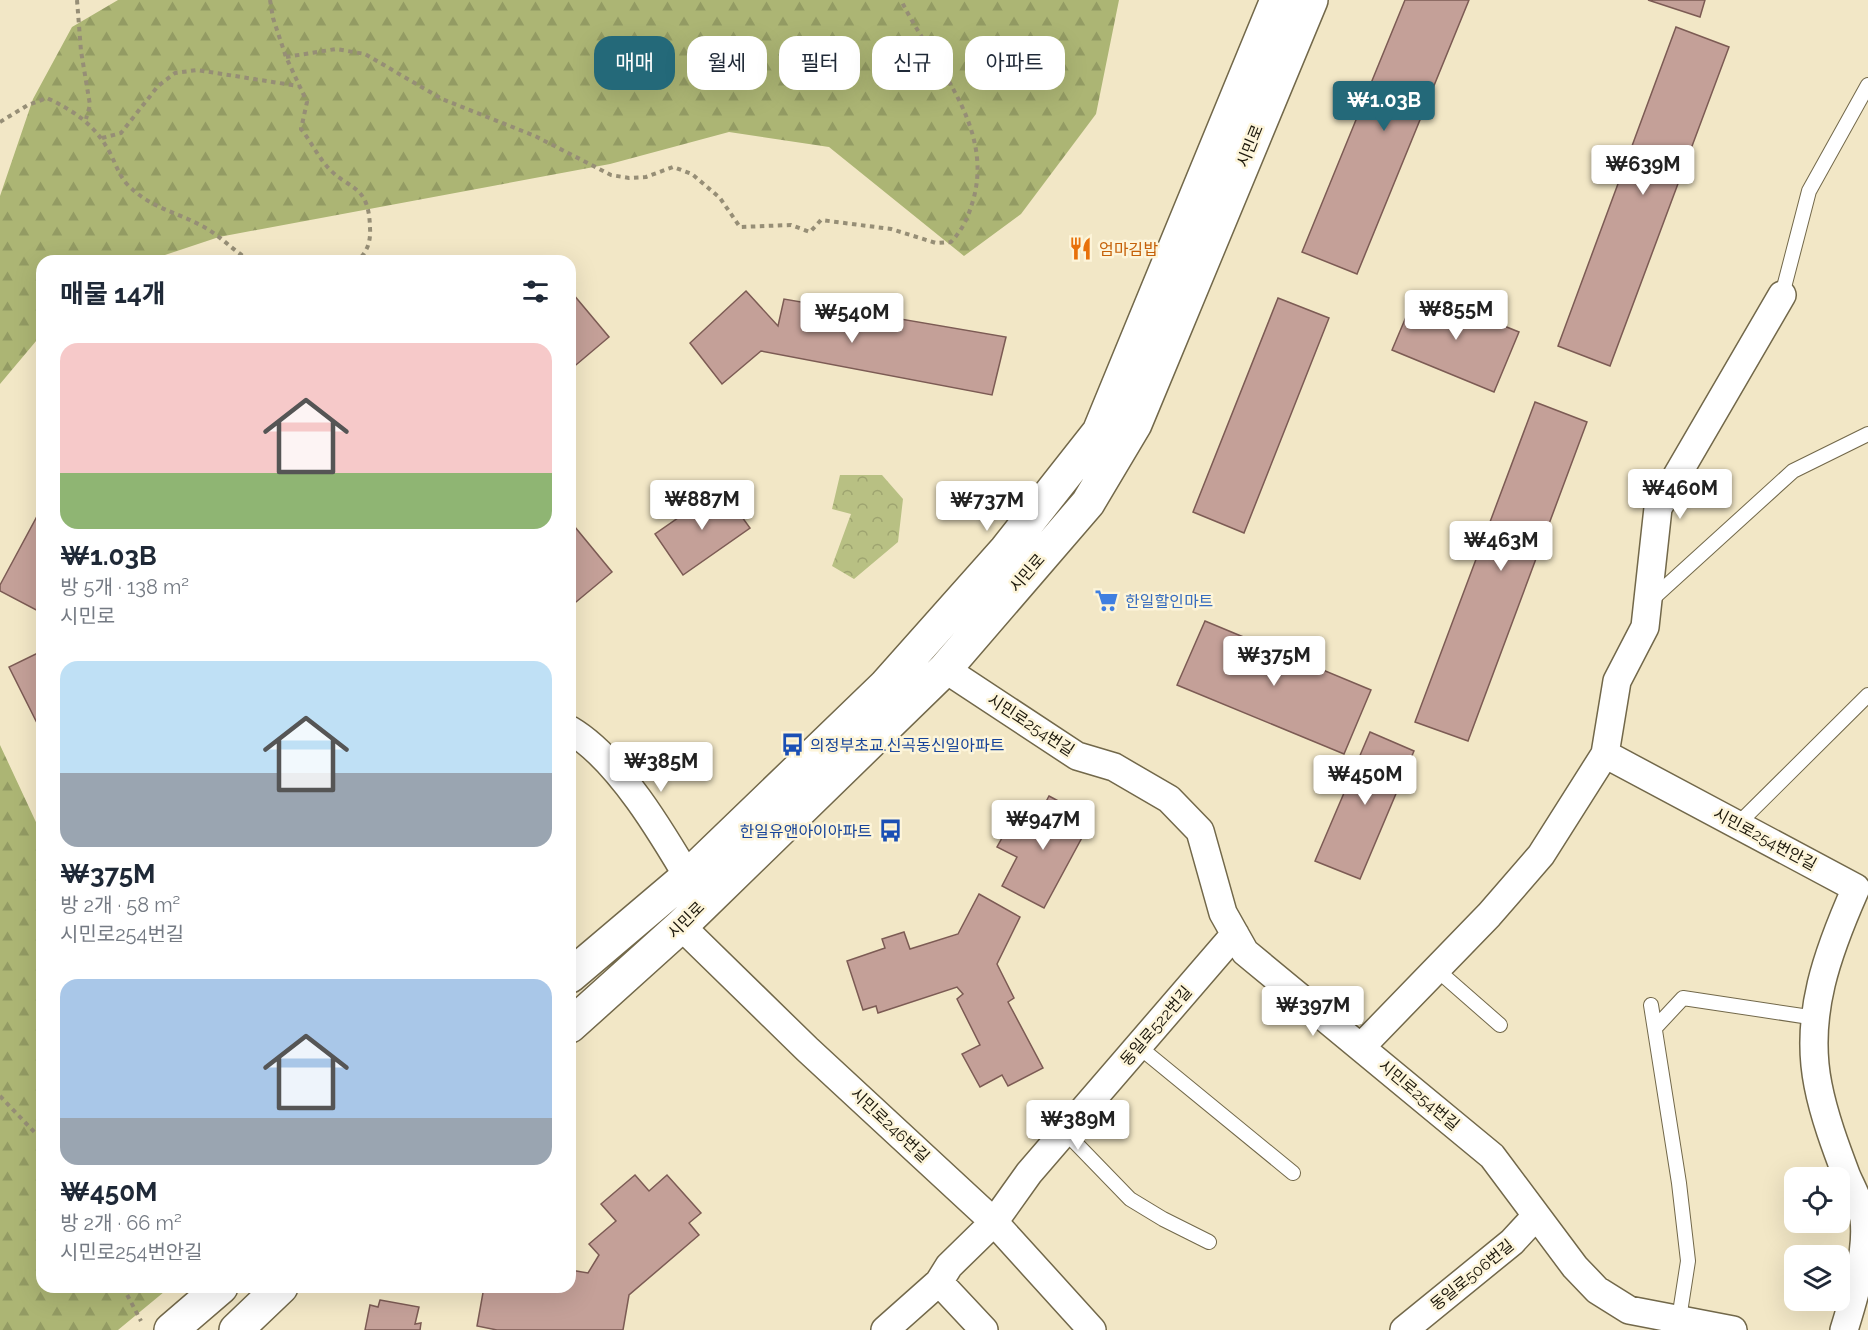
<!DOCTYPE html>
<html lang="ko">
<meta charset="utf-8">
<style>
body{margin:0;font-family:Raleway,"Noto Sans KR",sans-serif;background:#f6f6f7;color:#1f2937;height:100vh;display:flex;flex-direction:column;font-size:22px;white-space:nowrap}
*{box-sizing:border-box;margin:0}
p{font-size:20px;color:#747a83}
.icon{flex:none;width:33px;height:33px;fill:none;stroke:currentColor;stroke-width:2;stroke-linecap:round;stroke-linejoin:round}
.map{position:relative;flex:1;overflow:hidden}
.drawer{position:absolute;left:36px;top:255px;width:540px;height:1038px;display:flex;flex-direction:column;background:#fff;border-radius:18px;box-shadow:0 6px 24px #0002}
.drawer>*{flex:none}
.top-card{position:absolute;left:594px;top:36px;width:570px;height:54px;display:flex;gap:12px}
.fabs{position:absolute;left:1784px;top:1167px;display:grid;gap:12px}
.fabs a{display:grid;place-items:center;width:66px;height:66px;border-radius:12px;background:#fff;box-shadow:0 6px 24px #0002;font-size:30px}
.price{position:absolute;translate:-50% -51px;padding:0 14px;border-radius:6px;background:#fff;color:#222;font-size:20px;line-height:39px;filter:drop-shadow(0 2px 3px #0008)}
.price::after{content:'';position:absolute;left:50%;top:36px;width:18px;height:14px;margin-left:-9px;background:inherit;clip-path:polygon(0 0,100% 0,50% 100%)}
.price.selected{background:#246979;color:#fff}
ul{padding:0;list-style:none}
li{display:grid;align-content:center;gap:12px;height:318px;padding:0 24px}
li span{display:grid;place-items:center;height:186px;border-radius:18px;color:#555}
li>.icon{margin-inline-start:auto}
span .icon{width:108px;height:108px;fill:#fffc;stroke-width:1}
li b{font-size:26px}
h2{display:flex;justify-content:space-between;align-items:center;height:72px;padding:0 24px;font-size:26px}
.chip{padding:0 21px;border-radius:18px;background:#fff;box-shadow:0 6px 24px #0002;font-size:21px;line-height:54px}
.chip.selected{background:#246979;color:#fff}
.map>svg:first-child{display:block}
</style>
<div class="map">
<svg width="1868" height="1330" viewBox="0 0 1868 1330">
<defs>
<pattern id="forest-firs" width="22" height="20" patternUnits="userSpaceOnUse" patternTransform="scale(1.5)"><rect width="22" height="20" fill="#acb574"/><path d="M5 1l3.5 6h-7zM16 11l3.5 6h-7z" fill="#939b63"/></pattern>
<pattern id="park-crowns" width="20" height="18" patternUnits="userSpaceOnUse" patternTransform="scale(1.5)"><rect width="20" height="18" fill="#b8c083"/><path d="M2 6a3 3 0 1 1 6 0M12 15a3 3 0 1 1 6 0" fill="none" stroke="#9ea470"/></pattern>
</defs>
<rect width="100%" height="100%" fill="#f2e7c6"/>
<path fill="url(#forest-firs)" d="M118 0H1119L1096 114 1021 214 964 256 829 147 729 132 610 164 219 237 147 261H42V334L0 384V196L33 99 72 27Z
M0 745 42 835V1287H170L118 1330H0Z"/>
<path fill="url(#park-crowns)" d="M840 475H882L903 499 898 542 854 579 832 566 851 514 832 509Z"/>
<path fill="#c4a098" stroke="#7c5b54" stroke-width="1.5" d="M1405 0H1469L1357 274 1302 252Z
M1648 0H1705L1700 17Z
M1676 27 1729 47 1610 366 1558 346Z
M746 291 778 326 784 299 1006 337 992 395 761 351 722 384 690 343Z
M1417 291 1519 332 1494 392 1392 350Z
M573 294 609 337 570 370V296Z
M1278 298 1329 318 1244 533 1193 512Z
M1535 402 1587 422 1468 741 1415 722Z
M721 488 750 528 683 575 655 534Z
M42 507V613L0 591V585Z
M570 521 612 572 570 607Z
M1205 621 1371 690 1344 754 1177 685Z
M42 651V733L9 667Z
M1370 732 1414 751 1360 879 1315 861Z
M1049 796 1092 819 1044 908 1002 886 1017 857 997 847 1007 829 1014 833 1021 822 1032 828Z
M979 894 1020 917 997 964 1014 998 1008 1002 1043 1068 1008 1086 1002 1075 980 1087 962 1054 980 1045 957 999 963 994 957 987 878 1013 876 1006 863 1010 847 961 885 948 882 939 904 932 910 949 958 934Z
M635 1175 649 1191 667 1175 701 1213 689 1223 699 1235 629 1295 623 1330H497L477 1326 484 1287H570V1270L588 1273 599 1255 589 1244 616 1221 601 1204Z
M380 1300 419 1307 415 1324 421 1323 420 1330H365L370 1305 378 1307Z"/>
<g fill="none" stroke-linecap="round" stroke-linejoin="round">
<defs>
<path id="service" d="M1782 295 1809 191 1868 85
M1650 601 1793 471 1868 434
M1738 824 1868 695
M1436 969 1500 1025
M1651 1005 1679 1183 1688 1261 1679 1319
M1655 1028 1683 998 1816 1018
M1138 1046 1293 1173
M1065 1132 1130 1199 1163 1219 1209 1242"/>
<path id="minor" d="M945 669 1077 756 1114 767 1169 799 1200 831 1223 913 1245 952 1492 1156 1575 1267 1597 1290 1629 1310 1733 1330
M570 730C621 760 668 843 698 894
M1605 754 1617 681 1645 627 1658 508 1782 295
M681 926 807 1049 994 1222 1092 1330
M1361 1047 1489 915 1541 855 1605 754 1856 888C1828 951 1804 1015 1818 1085 1824 1116 1836 1148 1847 1177 1853 1190 1861 1205 1864 1219 1868 1252 1854 1298 1844 1330
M939 1282 984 1330
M885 1330 939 1282 949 1266 994 1222 1029 1173 1235 934
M1404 1330 1512 1242 1536 1216"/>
<path id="tertiary" d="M570 976 688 876 885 686 1006 550 1099 432 1277 0
M570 1026 681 926 945 669 1088 503 1135 424 1311 0
M171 1330 221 1287
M236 1330 281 1287"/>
</defs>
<use href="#service" stroke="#72684a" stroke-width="16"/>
<use href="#minor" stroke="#72684a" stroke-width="30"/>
<use href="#tertiary" stroke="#72684a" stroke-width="36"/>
<path stroke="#968e76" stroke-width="4" stroke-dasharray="4.5 4.5" stroke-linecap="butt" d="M77 0 81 51 90 105 86 119
M270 0 273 18 286 57 307 102 301 129C310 140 316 153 325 164 346 191 369 181 370 228 371 241 367 253 357 261
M286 57 336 49 365 54 442 99 535 136 611 175 629 178 646 177 673 167 692 174 720 198 740 227 791 225 810 232 821 220 891 229 936 243 951 242C964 228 969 215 974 197 993 123 931 62 901 0
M0 122 28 105 47 98C74 111 94 124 109 151 115 162 118 173 126 183 149 208 175 211 202 226 220 235 233 251 251 261
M102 138 121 133 158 86 175 73 197 70 298 86
M0 1096 42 1140
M123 1287 141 1321"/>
<use href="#service" stroke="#fff" stroke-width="14"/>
<use href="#minor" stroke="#fff" stroke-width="27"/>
<use href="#tertiary" stroke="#fff" stroke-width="33"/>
</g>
<defs>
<symbol id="restaurant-bare" viewBox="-9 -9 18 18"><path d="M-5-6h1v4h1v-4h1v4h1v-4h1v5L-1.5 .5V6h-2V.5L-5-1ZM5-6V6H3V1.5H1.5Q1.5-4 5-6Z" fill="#e8710a" stroke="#fdf5da" stroke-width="2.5" paint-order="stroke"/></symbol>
<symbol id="supermarket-bare" viewBox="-9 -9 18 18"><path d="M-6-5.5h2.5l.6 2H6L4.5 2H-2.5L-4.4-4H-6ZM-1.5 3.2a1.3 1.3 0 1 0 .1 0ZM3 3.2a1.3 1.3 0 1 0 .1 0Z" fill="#3f7fe0" stroke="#fdf5da" stroke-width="2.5" paint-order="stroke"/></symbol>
<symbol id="bus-bare" viewBox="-9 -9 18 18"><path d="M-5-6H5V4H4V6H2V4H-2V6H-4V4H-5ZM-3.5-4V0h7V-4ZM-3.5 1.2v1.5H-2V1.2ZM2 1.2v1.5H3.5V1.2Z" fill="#1a4fb4" stroke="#fdf5da" stroke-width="2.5" paint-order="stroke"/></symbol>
</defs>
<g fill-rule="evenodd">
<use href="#restaurant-bare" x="1064" y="232" width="33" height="33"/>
<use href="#supermarket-bare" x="1090" y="584" width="33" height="33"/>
<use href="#bus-bare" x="776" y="728" width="33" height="33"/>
<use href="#bus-bare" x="874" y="814" width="33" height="33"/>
</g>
<g text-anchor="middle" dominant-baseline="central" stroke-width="5" stroke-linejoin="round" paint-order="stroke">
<g font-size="16" fill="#1c180c" stroke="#fdf5da">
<text transform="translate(1250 146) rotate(-68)">시민로</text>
<text transform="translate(1027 573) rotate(-49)">시민로</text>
<text transform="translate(1031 725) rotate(33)">시민로254번길</text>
<text transform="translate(1765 839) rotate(28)">시민로254번안길</text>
<text transform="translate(686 920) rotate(-45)">시민로</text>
<text transform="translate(1156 1026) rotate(-49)">동일로522번길</text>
<text transform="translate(1419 1095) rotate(40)">시민로254번길</text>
<text transform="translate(890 1125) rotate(43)">시민로246번길</text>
<text transform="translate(1472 1275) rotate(-39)">동일로506번길</text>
</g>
<g font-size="16" fill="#c56008" stroke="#fdf5da" text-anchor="start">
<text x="1099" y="249">엄마김밥</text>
</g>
<g font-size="16" fill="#366cbe" stroke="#fdf5da" text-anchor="start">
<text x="1125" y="601">한일할인마트</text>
</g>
<g font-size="16" fill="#164399" stroke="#fdf5da" text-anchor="start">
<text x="810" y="745">의정부초교.신곡동신일아파트</text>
<text x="872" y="831" text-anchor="end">한일유앤아이아파트</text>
</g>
</g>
</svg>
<div class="fabs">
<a><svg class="icon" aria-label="locate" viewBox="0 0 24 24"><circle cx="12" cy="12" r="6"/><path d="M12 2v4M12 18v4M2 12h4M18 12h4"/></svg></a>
<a><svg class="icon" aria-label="layers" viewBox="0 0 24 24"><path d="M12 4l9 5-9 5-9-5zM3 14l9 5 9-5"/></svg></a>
</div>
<b class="price selected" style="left:1384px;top:132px">₩1.03B</b>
<b class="price" style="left:1643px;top:196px">₩639M</b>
<b class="price" style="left:1456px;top:341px">₩855M</b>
<b class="price" style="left:852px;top:344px">₩540M</b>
<b class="price" style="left:1680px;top:520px">₩460M</b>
<b class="price" style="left:702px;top:531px">₩887M</b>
<b class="price" style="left:987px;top:532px">₩737M</b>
<b class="price" style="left:1501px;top:572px">₩463M</b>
<b class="price" style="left:1274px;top:687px">₩375M</b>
<b class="price" style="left:661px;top:793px">₩385M</b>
<b class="price" style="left:1365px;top:806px">₩450M</b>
<b class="price" style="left:1043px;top:851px">₩947M</b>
<b class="price" style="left:1313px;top:1037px">₩397M</b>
<b class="price" style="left:1078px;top:1151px">₩389M</b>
<div class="top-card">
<a class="chip selected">매매</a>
<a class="chip">월세</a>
<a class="chip">필터</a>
<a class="chip">신규</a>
<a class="chip">아파트</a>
</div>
<section class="drawer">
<h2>매물 14개<svg class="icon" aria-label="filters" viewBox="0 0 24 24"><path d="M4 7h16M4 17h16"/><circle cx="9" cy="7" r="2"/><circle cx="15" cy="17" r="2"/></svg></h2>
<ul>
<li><span style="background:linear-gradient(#f6c9c9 70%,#8fb573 0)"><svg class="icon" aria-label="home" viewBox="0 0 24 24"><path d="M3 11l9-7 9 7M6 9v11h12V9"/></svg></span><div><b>₩1.03B</b><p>방 5개 · 138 m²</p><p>시민로</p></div></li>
<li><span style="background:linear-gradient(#bfe0f5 60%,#9aa5b1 0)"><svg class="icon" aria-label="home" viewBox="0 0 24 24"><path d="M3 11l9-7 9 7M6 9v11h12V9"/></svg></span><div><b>₩375M</b><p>방 2개 · 58 m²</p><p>시민로254번길</p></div></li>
<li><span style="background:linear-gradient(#a9c7e8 75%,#9aa5b1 0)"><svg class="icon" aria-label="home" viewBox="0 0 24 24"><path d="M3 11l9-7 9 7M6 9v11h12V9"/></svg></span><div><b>₩450M</b><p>방 2개 · 66 m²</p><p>시민로254번안길</p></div></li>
</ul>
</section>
</div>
